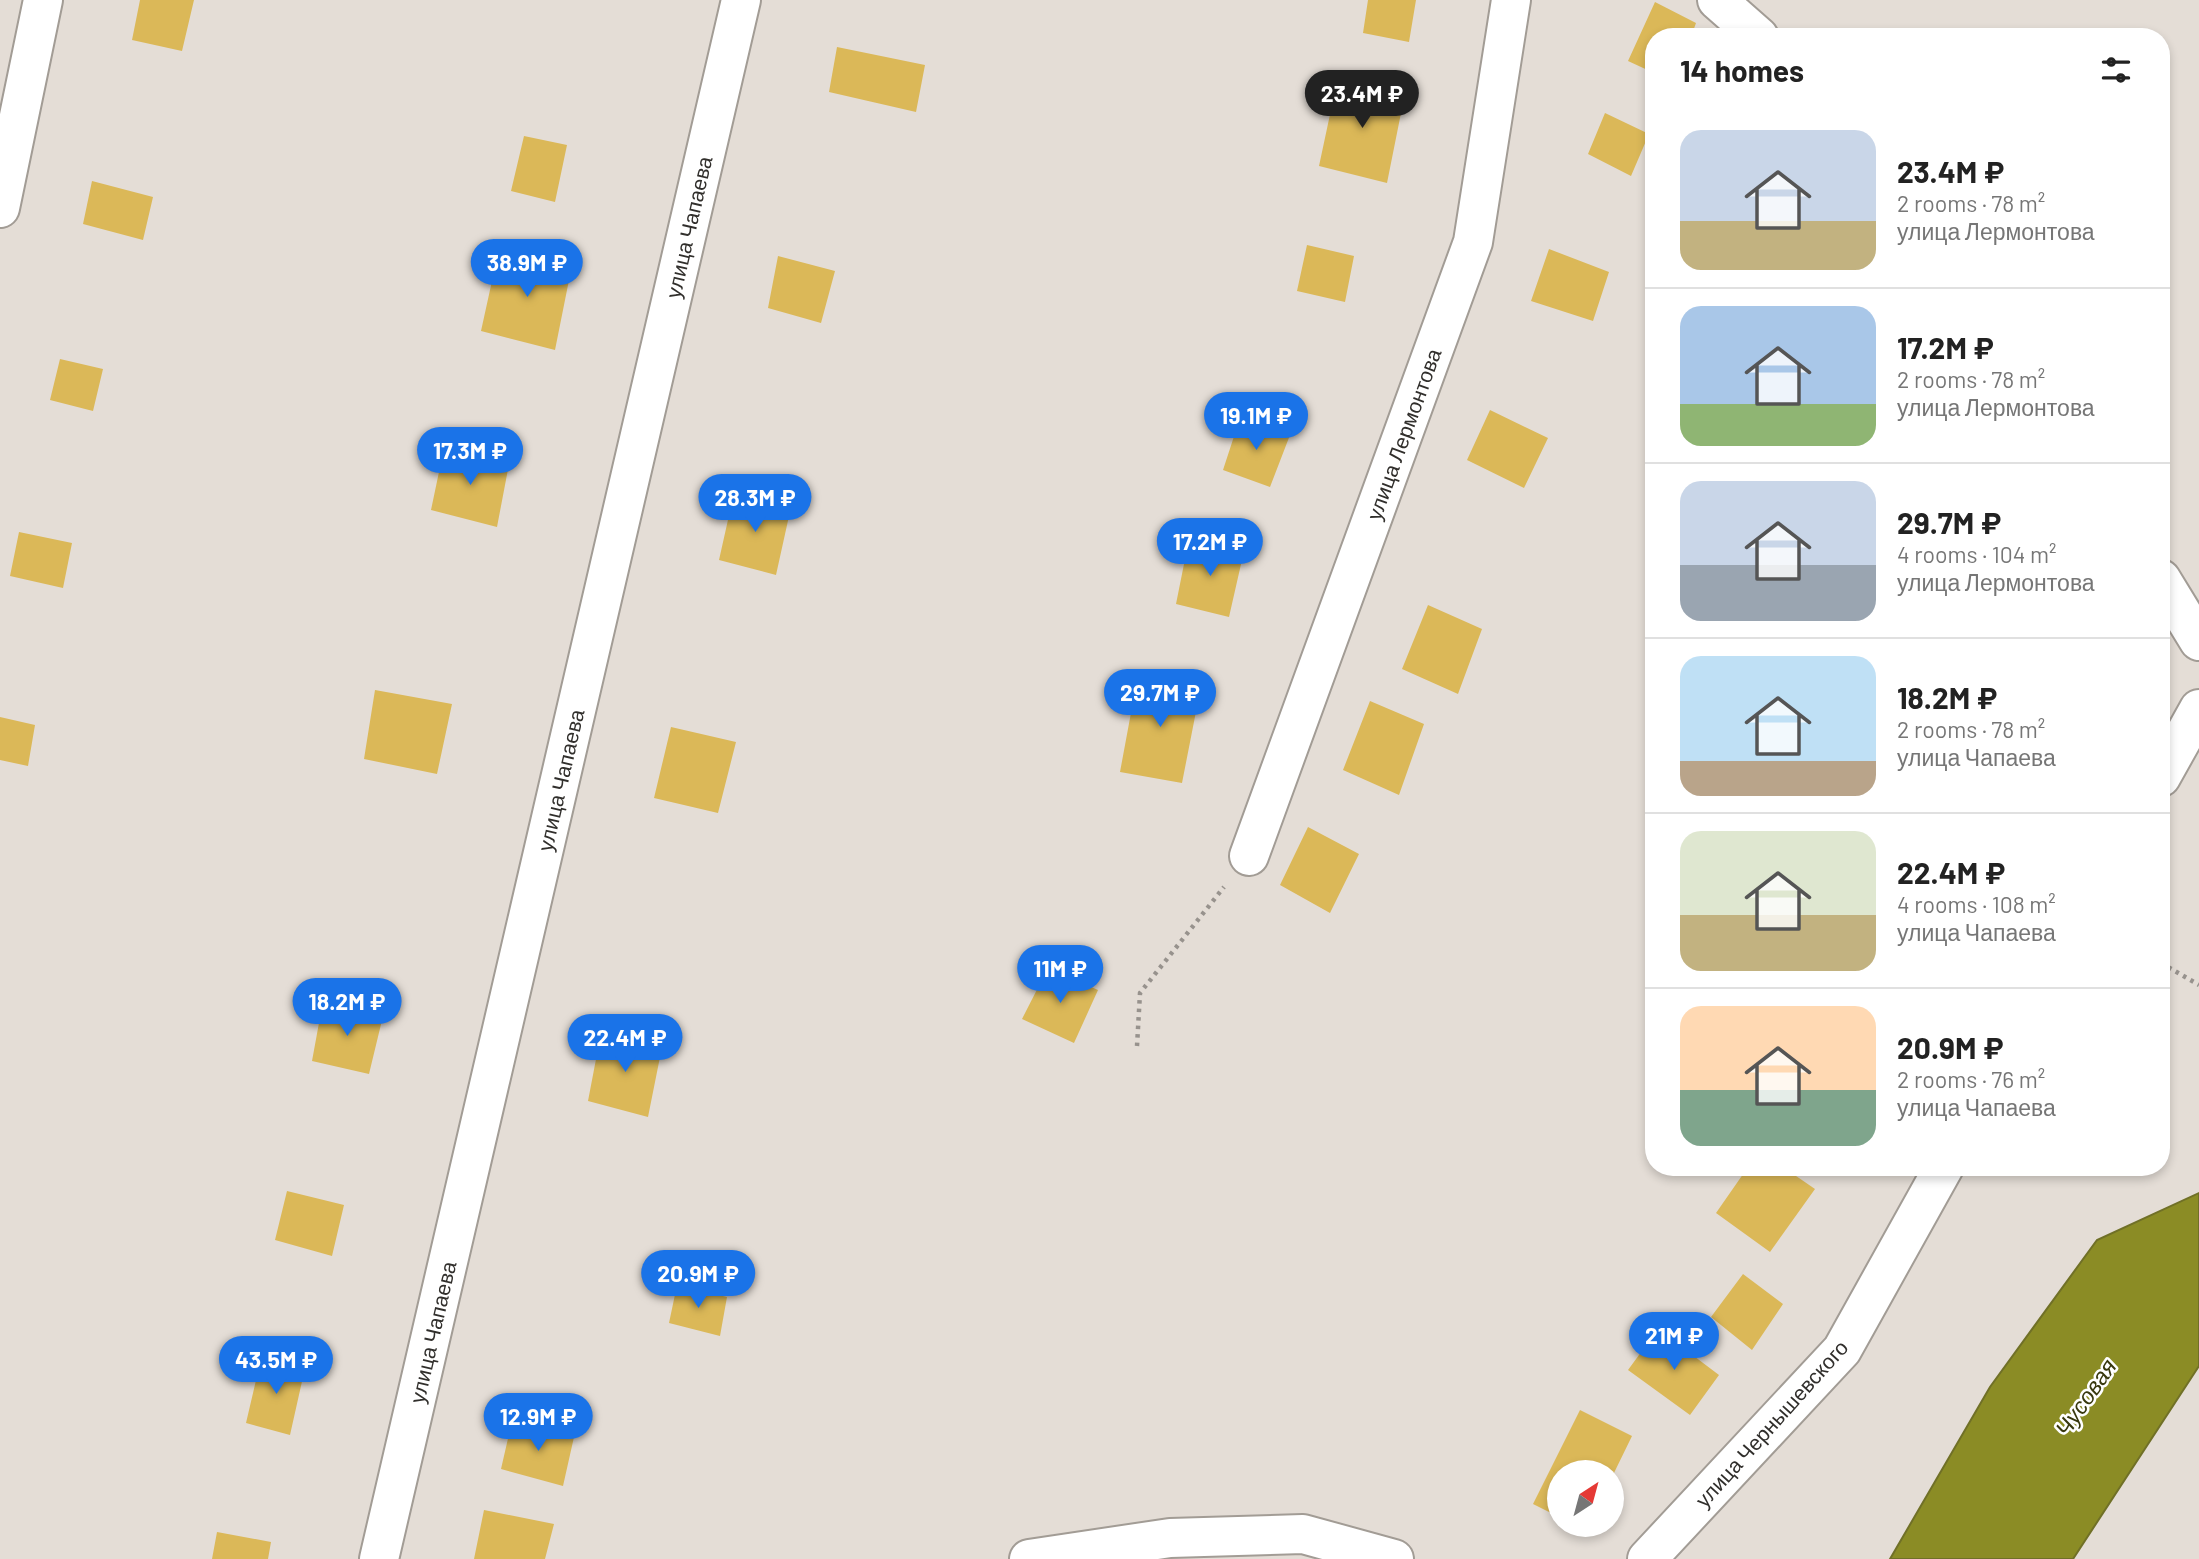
<!DOCTYPE html>
<meta charset="utf-8">
<style>
body{margin:0;font-family:Barlow,sans-serif;background:#f2f2f2;color:#222;height:100vh;display:flex;flex-direction:column;font-size:26px;white-space:nowrap}
*{box-sizing:border-box;margin:0}
p{font-size:23px;color:#767676}
.icon{flex:none;width:38px;height:38px;fill:none;stroke:currentColor;stroke-width:2;stroke-linecap:round;stroke-linejoin:round}
.map{position:relative;flex:1;overflow:hidden}
.side{position:absolute;left:1645px;top:28px;width:525px;height:1148px;display:flex;flex-direction:column;background:#fff;border-radius:28px;box-shadow:0 4px 10px #0003}
.side>*{flex:none}
.needle{width:46px;rotate:36deg}
.controls{position:absolute;left:1547px;top:1460px;display:grid;gap:14px}
.controls a{display:grid;place-items:center;width:77px;height:77px;border-radius:50%;background:#fff;box-shadow:0 4px 10px #0003;font-size:35px}
.price{position:absolute;translate:-50% -60px;padding:0 16px;border-radius:24px;background:#1a73e8;color:#fff;font-size:23px;line-height:46px;filter:drop-shadow(0 2px 4px #0008)}
.price::after{content:'';position:absolute;left:50%;top:42px;width:21px;height:16px;margin-left:-10px;background:inherit;clip-path:polygon(0 0,100% 0,50% 100%)}
.price.selected{background:#222;color:#fff}
ul{padding:0;list-style:none}
li{display:flex;align-items:center;gap:21px;height:175px;padding:0 35px}
li+li{border-top:2px solid #e0e0e0}
li span{display:grid;place-items:center;flex:none;width:196px;height:140px;border-radius:21px;color:#555}
li>.icon{margin-inline-start:auto}
span .icon{width:84px;height:84px;fill:#fffc;stroke-width:1}
li b{font-size:30px}
h2{display:flex;justify-content:space-between;align-items:center;height:84px;padding:0 35px;font-size:30px}
.map>svg:first-child{display:block}
</style>
<div class="map">
<svg width="2199" height="1559" viewBox="0 0 2199 1559">
<rect width="100%" height="100%" fill="#e4ddd6"/>
<path fill="#8b8c25" stroke="#707027" stroke-width="2" d="M2199 1193V1366L2073 1559H1890L1990 1387 2097 1240Z"/>
<path fill="#dbb858" d="M140 0H194L182 51 132 40Z
M1368 0H1416L1409 42 1363 33Z
M1655 2 1696 23 1691 37H1654V73L1628 61Z
M837 47 925 65 916 112 829 92Z
M1338 77 1405 93 1387 183 1319 166Z
M1605 113 1649 134 1631 176 1588 154Z
M524 136 567 145 555 202 511 191Z
M92 181 153 197 143 240 83 224Z
M1307 245 1354 256 1345 302 1297 291Z
M499 249 572 265 555 350 481 331Z
M1549 249 1609 272 1593 321 1531 301Z
M778 256 835 271 821 323 768 308Z
M60 359 103 369 93 411 50 400Z
M1490 410 1548 438 1524 488 1467 460Z
M1240 418 1290 435 1270 487 1223 470Z
M444 448 509 464 497 527 431 510Z
M734 493 791 507 776 575 719 560Z
M19 532 72 543 63 588 10 576Z
M1189 539 1244 551 1229 617 1176 604Z
M1428 605 1482 629 1458 694 1402 669Z
M1138 675 1201 686 1182 783 1120 772Z
M375 690 452 704 437 774 364 759Z
M1370 701 1424 724 1399 795 1343 770Z
M0 717 35 725 28 766 0 760Z
M671 727 736 742 718 813 654 798Z
M1308 827 1359 854 1330 913 1280 885Z
M1048 968 1098 990 1074 1043 1022 1019Z
M323 1001 383 1016 369 1074 312 1061Z
M601 1033 662 1047 648 1117 588 1101Z
M1748 1167H1783L1815 1189 1770 1252 1716 1213Z
M287 1191 344 1205 332 1256 275 1240Z
M1743 1274 1783 1304 1752 1350 1711 1317Z
M677 1285 727 1297 720 1336 669 1323Z
M1658 1329 1719 1375 1690 1415 1628 1370Z
M261 1359 305 1368 290 1435 246 1423Z
M1580 1410 1632 1436 1612 1477V1472H1559V1517L1533 1504Z
M512 1421 574 1437 563 1486 501 1469Z
M484 1510 554 1524 545 1559H474Z
M217 1532 271 1542 268 1559H212Z"/>
<g fill="none" stroke-linecap="round" stroke-linejoin="round">
<defs>
<path id="minor" d="M1717 0 1759 37
M0 208 43 0
M2161 579 2199 641
M2161 777 2199 709
M1249 856 1473 242 1511 0
M379 1559 741 0
M1029 1559 1170 1538 1303 1534 1394 1559
M1647 1559 1842 1350 1944 1167"/>
</defs>
<use href="#minor" stroke="#a29c95" stroke-width="42"/>
<path stroke="#97928d" stroke-width="4.5" stroke-dasharray="3.5 5" stroke-linecap="butt" d="M2161 963 2199 985
M1137 1046 1140 993 1224 887"/>
<use href="#minor" stroke="#fff" stroke-width="38"/>
</g>
<g text-anchor="middle" dominant-baseline="central" stroke-width="5" stroke-linejoin="round" paint-order="stroke">
<g font-size="21" fill="#312f2c" stroke="#fff">
<text transform="translate(688 227) rotate(-77)">улица Чапаева</text>
<text transform="translate(1403 434) rotate(-70)">улица Лермонтова</text>
<text transform="translate(560 780) rotate(-77)">улица Чапаева</text>
<text transform="translate(432 1332) rotate(-77)">улица Чапаева</text>
<text transform="translate(1771 1423) rotate(-48)">улица Чернышевского</text>
</g>
<g font-size="23" font-style="italic" fill="#38380e" stroke="#fff">
<text transform="translate(2085 1397) rotate(-55)">Чусовая</text>
</g>
</g>
</svg>
<div class="controls">
<a><svg class="needle" viewBox="-14 -14 28 28"><path d="M0-13l5 13h-10z" fill="#e53935"/><path d="M0 13l5-13h-10z" fill="#767676"/></svg></a>
</div>
<b class="price selected" style="left:1362px;top:130px">23.4M ₽</b>
<b class="price" style="left:527px;top:299px">38.9M ₽</b>
<b class="price" style="left:1256px;top:452px">19.1M ₽</b>
<b class="price" style="left:470px;top:487px">17.3M ₽</b>
<b class="price" style="left:755px;top:534px">28.3M ₽</b>
<b class="price" style="left:1210px;top:578px">17.2M ₽</b>
<b class="price" style="left:1160px;top:729px">29.7M ₽</b>
<b class="price" style="left:1060px;top:1005px">11M ₽</b>
<b class="price" style="left:347px;top:1038px">18.2M ₽</b>
<b class="price" style="left:625px;top:1074px">22.4M ₽</b>
<b class="price" style="left:698px;top:1310px">20.9M ₽</b>
<b class="price" style="left:1674px;top:1372px">21M ₽</b>
<b class="price" style="left:276px;top:1396px">43.5M ₽</b>
<b class="price" style="left:538px;top:1453px">12.9M ₽</b>
<section class="side">
<h2>14 homes<svg class="icon" aria-label="filters" viewBox="0 0 24 24"><path d="M4 7h16M4 17h16"/><circle cx="9" cy="7" r="2"/><circle cx="15" cy="17" r="2"/></svg></h2>
<ul>
<li><span style="background:linear-gradient(#c9d6e8 65%,#c2b280 0)"><svg class="icon" aria-label="home" viewBox="0 0 24 24"><path d="M3 11l9-7 9 7M6 9v11h12V9"/></svg></span><div><b>23.4M ₽</b><p>2 rooms · 78 m²</p><p>улица Лермонтова</p></div></li>
<li><span style="background:linear-gradient(#a9c7e8 70%,#8fb573 0)"><svg class="icon" aria-label="home" viewBox="0 0 24 24"><path d="M3 11l9-7 9 7M6 9v11h12V9"/></svg></span><div><b>17.2M ₽</b><p>2 rooms · 78 m²</p><p>улица Лермонтова</p></div></li>
<li><span style="background:linear-gradient(#c9d6e8 60%,#9aa5b1 0)"><svg class="icon" aria-label="home" viewBox="0 0 24 24"><path d="M3 11l9-7 9 7M6 9v11h12V9"/></svg></span><div><b>29.7M ₽</b><p>4 rooms · 104 m²</p><p>улица Лермонтова</p></div></li>
<li><span style="background:linear-gradient(#bfe0f5 75%,#b9a48a 0)"><svg class="icon" aria-label="home" viewBox="0 0 24 24"><path d="M3 11l9-7 9 7M6 9v11h12V9"/></svg></span><div><b>18.2M ₽</b><p>2 rooms · 78 m²</p><p>улица Чапаева</p></div></li>
<li><span style="background:linear-gradient(#dfe7d0 60%,#c2b280 0)"><svg class="icon" aria-label="home" viewBox="0 0 24 24"><path d="M3 11l9-7 9 7M6 9v11h12V9"/></svg></span><div><b>22.4M ₽</b><p>4 rooms · 108 m²</p><p>улица Чапаева</p></div></li>
<li><span style="background:linear-gradient(#ffd9b3 60%,#7fa58c 0)"><svg class="icon" aria-label="home" viewBox="0 0 24 24"><path d="M3 11l9-7 9 7M6 9v11h12V9"/></svg></span><div><b>20.9M ₽</b><p>2 rooms · 76 m²</p><p>улица Чапаева</p></div></li>
</ul>
</section>
</div>
